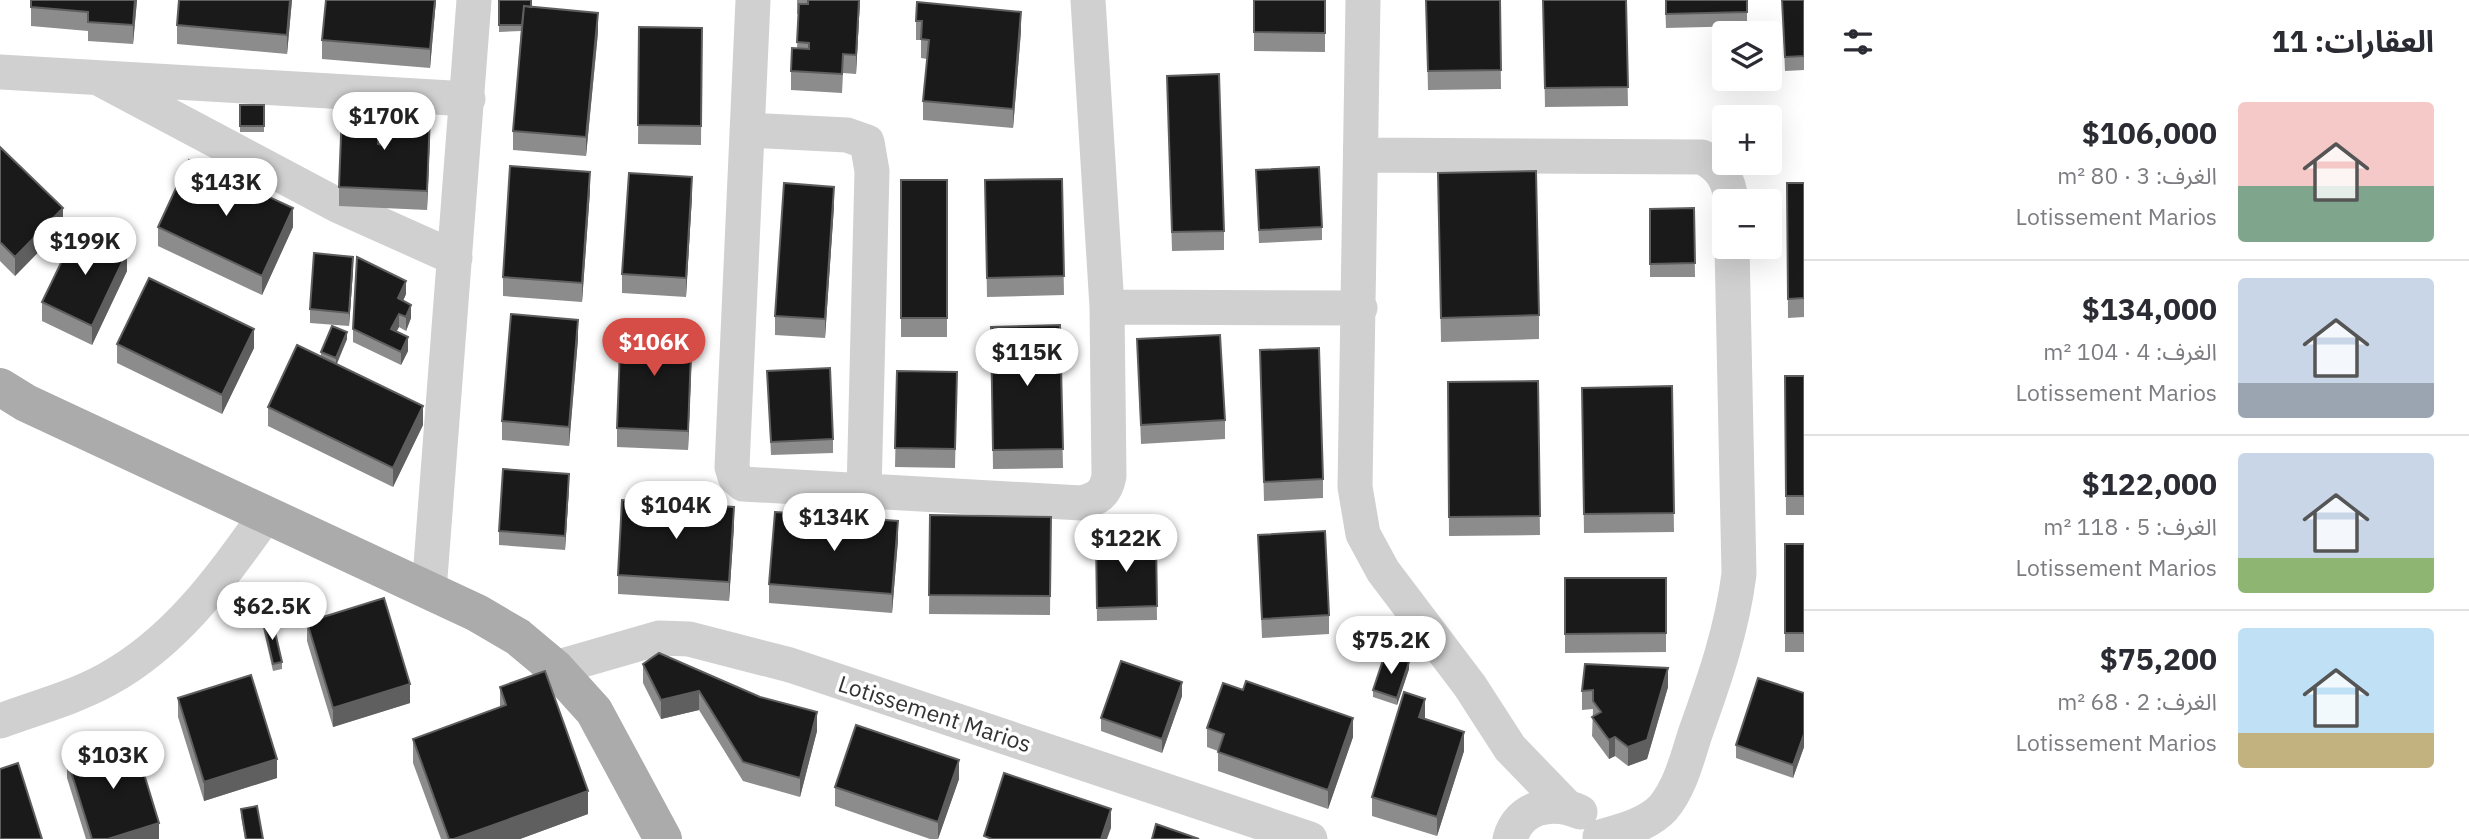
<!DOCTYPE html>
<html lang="ar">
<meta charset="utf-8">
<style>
body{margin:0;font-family:"IBM Plex Sans","Noto Sans Arabic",sans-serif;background:#f2f2f3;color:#2b2b33;direction:rtl;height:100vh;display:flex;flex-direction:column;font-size:26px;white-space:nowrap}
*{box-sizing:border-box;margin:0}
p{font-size:23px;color:#7c7c81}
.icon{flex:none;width:38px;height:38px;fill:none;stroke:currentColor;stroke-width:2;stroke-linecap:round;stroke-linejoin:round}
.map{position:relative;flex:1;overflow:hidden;direction:ltr}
.panel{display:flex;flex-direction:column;background:#fff;width:665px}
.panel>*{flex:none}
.fabs{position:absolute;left:1712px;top:21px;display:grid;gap:14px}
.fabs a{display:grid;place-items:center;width:70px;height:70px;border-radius:7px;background:#fff;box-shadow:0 7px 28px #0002;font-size:35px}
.price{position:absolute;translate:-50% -60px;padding:0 16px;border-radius:24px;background:#fff;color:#222;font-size:23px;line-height:46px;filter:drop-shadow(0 2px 4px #0008)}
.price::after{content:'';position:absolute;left:50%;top:42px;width:21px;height:16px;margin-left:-10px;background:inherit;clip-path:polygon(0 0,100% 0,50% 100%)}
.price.selected{background:#d64d48;color:#fff}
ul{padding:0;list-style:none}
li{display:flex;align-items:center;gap:21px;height:175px;padding:0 35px}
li+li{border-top:2px solid #e1e1e2}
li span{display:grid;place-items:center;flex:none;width:196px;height:140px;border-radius:7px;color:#555}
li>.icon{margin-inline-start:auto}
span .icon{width:84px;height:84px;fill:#fffc;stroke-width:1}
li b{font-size:30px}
h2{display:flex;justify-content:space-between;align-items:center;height:84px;padding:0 35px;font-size:30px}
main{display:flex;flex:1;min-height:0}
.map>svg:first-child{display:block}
</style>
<main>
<section class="panel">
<h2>العقارات: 11<svg class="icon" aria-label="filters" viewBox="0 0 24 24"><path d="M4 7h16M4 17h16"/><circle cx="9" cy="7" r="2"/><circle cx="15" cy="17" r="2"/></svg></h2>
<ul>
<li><span style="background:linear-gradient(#f6c9c9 60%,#7fa58c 0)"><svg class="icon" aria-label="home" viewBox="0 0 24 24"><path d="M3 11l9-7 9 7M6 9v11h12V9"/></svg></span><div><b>$106,000</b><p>الغرف: 3 · 80 m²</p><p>Lotissement Marios</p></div></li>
<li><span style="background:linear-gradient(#c9d6e8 75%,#9aa5b1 0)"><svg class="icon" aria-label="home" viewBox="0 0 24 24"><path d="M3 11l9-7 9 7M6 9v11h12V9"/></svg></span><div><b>$134,000</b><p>الغرف: 4 · 104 m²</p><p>Lotissement Marios</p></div></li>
<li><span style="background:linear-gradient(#c9d6e8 75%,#8fb573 0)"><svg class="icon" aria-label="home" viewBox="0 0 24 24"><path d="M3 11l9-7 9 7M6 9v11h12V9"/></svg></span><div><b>$122,000</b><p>الغرف: 5 · 118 m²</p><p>Lotissement Marios</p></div></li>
<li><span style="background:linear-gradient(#bfe0f5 75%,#c2b280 0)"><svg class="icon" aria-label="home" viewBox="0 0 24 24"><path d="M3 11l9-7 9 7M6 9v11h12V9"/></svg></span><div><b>$75,200</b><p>الغرف: 2 · 68 m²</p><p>Lotissement Marios</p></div></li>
</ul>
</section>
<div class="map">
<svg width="1804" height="839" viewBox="0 0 1804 839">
<rect width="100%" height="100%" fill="#fff"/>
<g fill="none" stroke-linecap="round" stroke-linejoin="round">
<path stroke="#d0d0d0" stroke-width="35" d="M753 0 732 467 735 477 743 484 1081 503C1098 499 1106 493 1109 476L1107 307 1088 0
M1363 0 1355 487 1363 534 1383 571 1470 686 1510 748 1565 805
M0 72 468 99
M102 80 339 206 455 258
M749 130 847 135 867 142 872 171 864 492
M1362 155 1702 157C1721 167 1729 179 1731 201
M1107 307 1360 308
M429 591 474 0
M555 668 659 638 689 639 790 665 1310 839
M0 721C35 708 73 698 106 680 176 642 221 578 266 515
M1600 837C1621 831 1647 825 1663 808 1680 788 1687 759 1695 734 1714 681 1732 630 1739 574L1732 247
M1510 839C1519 806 1552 800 1580 812"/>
<path stroke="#ababab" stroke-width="38" d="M0 387 26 403 477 613 518 637 555 668 594 711 663 839"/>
</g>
<path fill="#8c8c8c" d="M137 0 133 44 88 41V31L31 26V7Z
M292 0 287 54 177 44V25Z
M436 0 430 68 322 59V40Z
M499 0 531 7 598 32 586 156 513 150V131L521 31 499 32Z
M797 0H860L856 74 843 73 842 93 791 90V71L797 48 799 14H797Z
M1254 0H1325V52L1254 51Z
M1426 0H1500L1501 89 1428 90Z
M1543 0H1626L1628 106 1545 107Z
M1665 0H1747V26L1666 28Z
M1782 0H1804V70L1785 71Z
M916 21 1021 31 1013 128 923 120V101L927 59 921 58V40H916Z
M639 27 702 28 701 145 638 144Z
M1167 76 1224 231V250L1172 251Z
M240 105H264V132H240Z
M380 131 379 144 382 145 430 134 427 210 339 206V187Z
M0 147 63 227 15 276 0 261Z
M1256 170 1322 227V240L1259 243Z
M1438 173 1539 315V339L1441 342Z
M1062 179 1064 295 987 297 985 180Z
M901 180H947V337H901Z
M1787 183H1804V317L1788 318Z
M590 191 582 302 503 296V277Z
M692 196 686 297 622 293V274Z
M834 206 825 338 775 335V316Z
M1694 208 1695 277H1650V209Z
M158 227H293L262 295 158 246Z
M353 270 349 326 310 323V309Z
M127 271 92 345 42 321V302Z
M406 294 403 301 411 318 406 331 399 327 396 332 408 351 401 365 353 342V329Z
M1060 325 1063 468 993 469 991 327Z
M347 339 337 364 423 425 393 487 268 426V407L321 357V352Z
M578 339 569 446 502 440V421Z
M1137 339 1225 420V439L1141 444Z
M117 344 254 348 222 414 117 363Z
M692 346 688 450 617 447V428Z
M1260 350 1323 479V498L1264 501Z
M767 371 833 439V453L771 455Z
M897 371 957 372 955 468 895 467Z
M1785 376H1804V515H1786Z
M1538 381 1540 535 1449 536 1448 382Z
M1672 386 1674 532 1584 533 1582 388Z
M569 487 565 550 499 545V531Z
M930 515 1051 517 1050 615 929 614Z
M734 526 729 601 618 594V575Z
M1258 535 1329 615V634L1262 638Z
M898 540 892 613 769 603V584Z
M1156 540 1157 620 1097 621 1096 541Z
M1785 544H1804V652H1785Z
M1565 578H1666V652L1565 653Z
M263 621 282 662V669L273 671 263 628Z
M307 622 410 703 333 727 307 641Z
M643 664 817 731 800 797 743 781 699 710 661 719 643 683Z
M1409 669 1397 705 1373 697V690Z
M500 687 588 814 520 839H441L413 763V739L500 708Z
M1668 687 1647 759 1628 766 1615 756 1609 759 1592 736 1593 709 1582 710V691Z
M1804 693V747L1793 778 1736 758V745Z
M1182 696 1162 753 1101 731V718Z
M178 698 277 778 204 801 178 717Z
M1425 719 1464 751 1437 836 1372 816V797Z
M1207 728 1353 737 1328 809 1218 771V751L1207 747Z
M67 759 159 839H86L67 778Z
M959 779 938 839H930L835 806V787Z
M241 809 263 839H245L241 816Z"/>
<path fill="#5f5f5f" d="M135 0H137L133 44V25Z
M290 0H292L287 54V35Z
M435 0H436L430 68V49Z
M859 0H860L856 74V55Z
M1021 12V31L1013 128V109Z
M598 13V32L586 156V137Z
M430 115V134L427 210V191Z
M590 172V191L582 302V283Z
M692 177V196L686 297V278Z
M834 187V206L825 338V319Z
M63 208V227L15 276V257Z
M293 208V227L262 295V276Z
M127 252V271L92 345V326Z
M353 257V270L349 326V313Z
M406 281V294L398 312V298Z
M411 305V318L406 331V317Z
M399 314V327L391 342V329Z
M578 320V339L569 446V427Z
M692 327V346L688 450V431Z
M254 329V348L222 414V395Z
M347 332V339L336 365V358Z
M408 337V351L401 365V352Z
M423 406V425L393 487V468Z
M569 474V487L565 550V536Z
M734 507V526L729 601V582Z
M898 521V540L892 613V594Z
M1409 662V669L1397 705V698Z
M1668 668V687L1647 759 1628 766V747Z
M1182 682V696L1162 753V739Z
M410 684V703L333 727V708Z
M699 691V710L661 719V700Z
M1425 699V718L1419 736V717Z
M817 712V731L800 797V778Z
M1353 718V737L1328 809V790Z
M1464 732V751L1437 836V817Z
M1804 734V747L1793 778V765Z
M1615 737V756L1609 759V740Z
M277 759V778L204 801V782Z
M959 760V779L938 839V822Z
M588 791V814L520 839H454Z
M1111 809V828L1107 839H1101Z
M159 823V839H108Z"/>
<path fill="#1a1a1a" stroke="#5f5f5f" stroke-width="2" d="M31 0H135L133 25 88 22V12L31 7Z
M179 0H290L287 35 177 25Z
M326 0H435L430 49 322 40Z
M499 0H531V7L524 6 522 25H499Z
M808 0H859L856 55 843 54 842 74 791 71 792 48 809 49V43L797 42 799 4H808Z
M1254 0H1325V33L1254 32Z
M1426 0H1500L1501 70 1428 71Z
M1543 0H1626L1628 87 1545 88Z
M1666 0H1747V12L1666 14Z
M1782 0H1804V56L1785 57Z
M917 2 1021 12 1013 109 923 101 929 40 921 39 922 21H916Z
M524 6 598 13 586 137 513 131Z
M639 27 702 28 701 126 638 125Z
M1219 74 1224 231 1172 232 1167 76Z
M240 105H264V126H240Z
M342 111 380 112 378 144 382 145 384 114 430 115 427 191 339 187Z
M0 147 63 208 15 257 0 242Z
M189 160 293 208 262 276 158 227Z
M510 166 590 172 582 283 503 277Z
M1319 167 1322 227 1259 230 1256 170Z
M1536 171 1539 315 1441 318 1438 173Z
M629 173 692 177 686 278 622 274Z
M1062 179 1064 276 987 278 985 180Z
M901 180H947V318H901Z
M784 183 834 187 825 319 775 316Z
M1787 183H1804V298L1788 299Z
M1694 208 1695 263 1650 264V209Z
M78 228 127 252 92 326 42 302Z
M314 253 353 257 349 313 310 309Z
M357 257 406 281 398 298 411 305 406 317 399 314 391 329 408 337 401 352 353 329Z
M149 278 254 329 222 395 117 344Z
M511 314 578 320 569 427 502 421Z
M621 324 692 327 688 431 617 428Z
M1060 325 1063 449 993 450 991 327Z
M332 326 347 332 336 358 321 352Z
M1220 335 1225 420 1141 425 1137 339Z
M297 345 423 406 393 468 268 407Z
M1319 348 1323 479 1264 482 1260 350Z
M830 368 833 439 771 442 767 371Z
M897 371 957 372 955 449 895 448Z
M1785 376H1804V496H1786Z
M1538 381 1540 516 1449 517 1448 382Z
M1672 386 1674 513 1584 514 1582 388Z
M503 469 569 474 565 536 499 531Z
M622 500 734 507 729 582 618 575Z
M775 512 898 521 892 594 769 584Z
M930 515 1051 517 1050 596 929 595Z
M1325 531 1329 615 1262 619 1258 535Z
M1156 540 1157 606 1097 608 1096 541Z
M1785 544H1804V633H1785Z
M1565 578H1666V633L1565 634Z
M384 598 410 684 333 708 307 622Z
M272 619 282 662 273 664 263 621Z
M659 653 760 697 817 712 800 778 743 762 699 691 661 700 643 664Z
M1385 654 1409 662 1397 698 1373 690Z
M1121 661 1182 682 1162 739 1101 718Z
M1585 664 1668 668 1647 740 1628 747 1615 737 1609 740 1592 717 1601 712 1593 701V690L1582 691Z
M545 671 588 791 454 839H449L413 739 506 705 500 687Z
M251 675 277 759 204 782 178 698Z
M1758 678 1804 693V734L1793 765 1736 745Z
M1246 681 1353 718 1328 790 1218 752 1224 734 1207 728 1223 683 1243 690Z
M1404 692 1425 699 1419 717 1464 732 1437 817 1372 797Z
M856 725 959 760 938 822 835 787Z
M133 738 159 823 108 839H92L67 759Z
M18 763 42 839H0V769Z
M1004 773 1111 809 1101 839H992L984 836Z
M257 806 263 839H246L241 809Z
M1156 824 1199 839H1152Z"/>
<g text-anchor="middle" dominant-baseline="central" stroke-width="7" stroke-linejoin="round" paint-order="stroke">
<g font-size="23" fill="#333" stroke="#fff">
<text transform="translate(935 713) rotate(18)">Lotissement Marios</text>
</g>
</g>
</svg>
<div class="fabs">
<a><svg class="icon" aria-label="layers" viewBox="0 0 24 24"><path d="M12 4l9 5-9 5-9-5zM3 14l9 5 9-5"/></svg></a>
<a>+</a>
<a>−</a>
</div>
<b class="price" style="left:384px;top:152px">$170K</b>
<b class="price" style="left:226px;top:218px">$143K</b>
<b class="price" style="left:85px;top:277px">$199K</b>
<b class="price selected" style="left:654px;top:378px">$106K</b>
<b class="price" style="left:1027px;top:388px">$115K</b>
<b class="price" style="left:676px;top:541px">$104K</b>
<b class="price" style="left:834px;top:553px">$134K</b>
<b class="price" style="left:1126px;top:574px">$122K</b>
<b class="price" style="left:272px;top:642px">$62.5K</b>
<b class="price" style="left:1391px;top:676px">$75.2K</b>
<b class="price" style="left:113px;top:791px">$103K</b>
</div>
</main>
